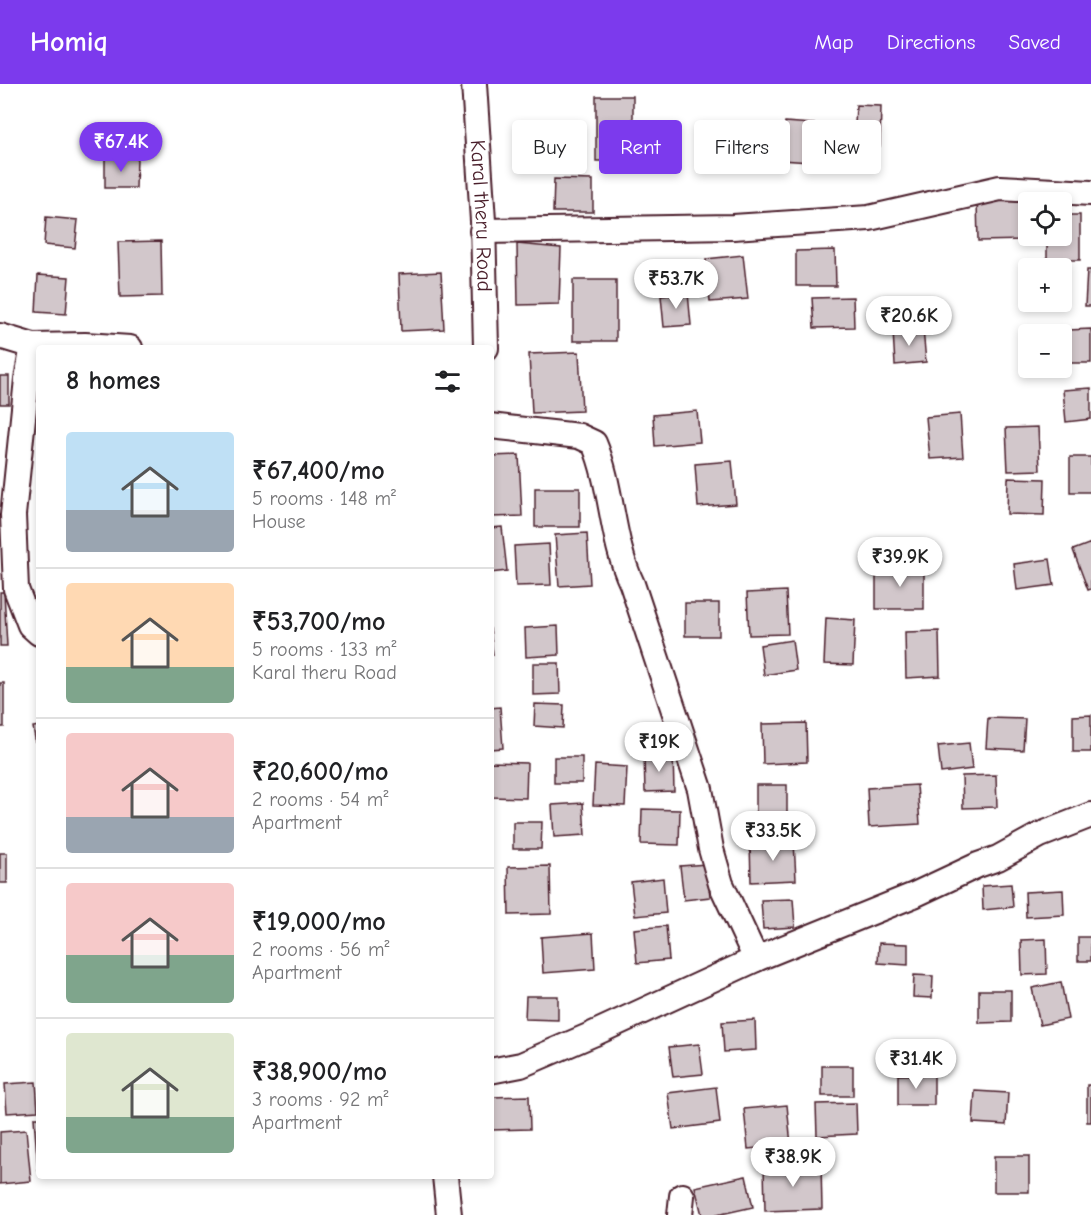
<!DOCTYPE html>
<meta charset="utf-8">
<style>
body{margin:0;font-family:"Comic Neue",sans-serif;background:#f2f2f2;color:#202124;height:100vh;display:flex;flex-direction:column;font-size:22px;white-space:nowrap}
*{box-sizing:border-box;margin:0}
p{font-size:20px;color:#757577}
.icon{flex:none;width:33px;height:33px;fill:none;stroke:currentColor;stroke-width:2;stroke-linecap:round;stroke-linejoin:round}
.map{position:relative;flex:1;overflow:hidden}
.side{position:absolute;left:36px;top:261px;width:458px;height:834px;display:flex;flex-direction:column;background:#fff;border-radius:6px;box-shadow:0 3px 9px #0003}
.side>*{flex:none}
.guide{position:absolute;left:512px;top:36px;width:489px;height:54px;display:flex;gap:12px}
.controls{position:absolute;left:1018px;top:108px;display:grid;gap:12px}
.controls a{display:grid;place-items:center;width:54px;height:54px;border-radius:6px;background:#fff;box-shadow:0 3px 9px #0003;font-size:30px}
.price{position:absolute;translate:-50% -51px;padding:0 14px;border-radius:21px;background:#fff;color:#222;font-size:20px;line-height:39px;filter:drop-shadow(0 2px 3px #0008)}
.price::after{content:'';position:absolute;left:50%;top:36px;width:18px;height:14px;margin-left:-9px;background:inherit;clip-path:polygon(0 0,100% 0,50% 100%)}
.price.active{background:#7c3aed;color:#fff}
ul{padding:0;list-style:none}
li{display:flex;align-items:center;gap:18px;height:150px;padding:0 30px}
li+li{border-top:2px solid #e0e0e0}
li span{display:grid;place-items:center;flex:none;width:168px;height:120px;border-radius:6px;color:#555}
li>.icon{margin-inline-start:auto}
span .icon{width:72px;height:72px;fill:#fffc;stroke-width:1}
li b{font-size:26px}
h2{display:flex;justify-content:space-between;align-items:center;height:72px;padding:0 30px;font-size:26px}
.tag{padding:0 21px;border-radius:6px;background:#fff;box-shadow:0 3px 9px #0003;font-size:21px;line-height:54px}
.tag.active{background:#7c3aed;color:#fff}
header{display:flex;align-items:center;gap:36px;box-sizing:border-box;height:84px;padding:0 30px;background:#7c3aed;color:#fff}
header strong{font-size:28px}
nav{display:flex;gap:33px;margin-inline-start:auto;font-size:21px}
.map>svg:first-child{display:block}
</style>
<header>
<strong>Homiq</strong>
<nav><a>Map</a><a>Directions</a><a>Saved</a></nav>
</header>
<div class="map">
<svg width="1091" height="1131" viewBox="0 0 1091 1131">
<rect width="100%" height="100%" fill="#fff"/>
<filter id="ink" filterUnits="userSpaceOnUse"><feTurbulence type="fractalNoise" baseFrequency=".0167" numOctaves="2"/><feDisplacementMap in="SourceGraphic" scale="12" xChannelSelector="R" yChannelSelector="G"/><feConvolveMatrix kernelMatrix="1 2 1 2 8 2 1 2 1" color-interpolation-filters="sRGB"/></filter>
<g filter="url(#ink)">
<path fill="#d2c7cb" stroke="#4a1f2b" stroke-width="1.5" d="M596 12H633V77H596Z
M856 21 881 22 880 62 854 61Z
M785 38 826 41 823 79 782 76Z
M105 73 137 74 136 104H105Z
M554 95 593 96V128H553Z
M977 117H1025V156L978 157Z
M1062 131H1080V176H1047V152H1062Z
M46 133 78 136 75 164 44 161Z
M161 157 162 212 120 213 118 158Z
M517 160 561 164 559 220 518 221Z
M835 166 836 202H796V167Z
M743 171 748 215 710 218 706 175Z
M1087 186H1091V222H1085Z
M441 188 444 245 401 247 399 190Z
M38 191 69 193 66 230 36 228Z
M573 196H616V257H573Z
M688 209 691 241 664 243 661 212Z
M853 213 854 243 814 244 812 214Z
M923 245 926 278 895 281 893 247Z
M1091 245V279H1068V246Z
M579 268 582 327 532 329 529 270Z
M0 292H9V320H0Z
M1091 304V335L1066 338 1063 306Z
M697 327 700 358 655 362 653 331Z
M960 330 963 373 930 375 926 333Z
M1038 343 1040 386 1008 387 1006 344Z
M519 371 522 432 490 433 491 372Z
M1070 373H1091V408H1070Z
M732 377 736 420 698 423 695 380Z
M1008 394 1045 395 1044 431 1007 430Z
M535 404H580V443H535Z
M502 443 507 487 490 489V444Z
M587 449 590 500 559 502 555 451Z
M1091 459V505L1088 506 1073 466Z
M549 460 551 501 516 502 514 462Z
M1050 475 1054 501 1017 506 1014 480Z
M876 484H924V525H876Z
M786 507 788 550 749 551 747 509Z
M0 508H4L7 562H0Z
M685 519H719V552H685Z
M826 534 855 536 853 581 824 580Z
M558 542 559 571 526 573 525 544Z
M490 544 493 571H490Z
M939 547 940 592 906 594 905 548Z
M792 556 796 586 764 591 760 561Z
M533 579H559L560 610 533 611Z
M0 599H4V643H0Z
M535 620 564 621 563 644 534 642Z
M500 623 503 664 490 665V624Z
M1091 631V668H1073V632Z
M988 634 1025 635 1023 666 986 664Z
M806 639 807 678 763 680 762 640Z
M39 642V677L33 643Z
M969 659 972 685 941 689 938 662Z
M644 670H673L674 707 645 708Z
M554 673H582V699H554Z
M490 678 527 679 526 714 490 713Z
M595 681 627 683 625 722 593 721Z
M996 691 997 723 963 724 962 692Z
M756 701H787V745H756Z
M917 701 920 740 869 743 867 704Z
M583 719 585 751 554 753 552 721Z
M642 725 680 726 679 761 641 760Z
M513 738H542L541 765H513Z
M794 757 796 796 751 798 750 759Z
M0 769H7V799H0Z
M707 780 710 813 684 816 680 782Z
M550 782 551 830 509 831 508 783Z
M663 794 666 829 635 832 631 798Z
M1011 800 1013 823 983 826 982 802Z
M1063 806 1064 831 1026 833 1025 808Z
M793 815 795 843 763 845 761 816Z
M666 842 669 876 637 879 634 845Z
M593 849 595 885 543 889 541 853Z
M1078 853H1091V877H1078Z
M1046 855 1047 890 1022 891 1021 856Z
M879 859 908 860V881L878 879Z
M914 891 933 892 932 914 913 913Z
M1061 898 1068 935 1040 941 1032 904Z
M979 906H1011V938L979 939Z
M526 912H558V936L525 935Z
M755 936 756 966 724 968 722 938Z
M699 960 703 990 673 993 669 963Z
M822 982H853V1012H822Z
M934 990V1021H898V991Z
M36 998 38 1027 7 1029 5 1000Z
M1087 1001H1091V1038H1087Z
M716 1003 720 1039 673 1045 668 1009Z
M975 1007 1008 1009 1006 1041 973 1039Z
M529 1012 530 1045 492 1046 491 1013Z
M856 1019 857 1050 817 1052 816 1020Z
M787 1021 791 1061 748 1065 744 1025Z
M34 1034H39V1085H38Z
M26 1046 31 1097 0 1100V1048Z
M994 1072H1029V1108H994Z
M821 1081 822 1125 765 1127 764 1082Z
M746 1092 753 1123 717 1131H702L695 1103Z"/>
<g fill="none" stroke-linecap="round" stroke-linejoin="round">
<defs>
<g id="street">
<path id="s1" d="M474 0 483 137 486 264"/>
<path d="M482 147 733 143 869 134 1000 104 1091 109"/>
<path d="M0 252 33 262 85 261 130 264"/>
<path d="M33 262 27 295 13 431 16 505 30 541 39 549"/>
<path d="M490 342 579 352 594 359C613 404 611 456 632 500L700 705 711 765 721 800 756 875 914 811 978 781 998 774 1040 751 1091 731"/>
<path d="M490 987 521 981 593 950 756 875"/>
<path d="M445 1092 449 1131"/>
<path d="M680 1131 682 1112"/>
</g>
</defs>
<use href="#street" stroke="#4a1f2b" stroke-width="28"/>
<use href="#street" stroke="#fff" stroke-width="24"/>
</g>
</g>
<g text-anchor="middle" dominant-baseline="central" stroke-width="4.5" stroke-linejoin="round" paint-order="stroke">
<g font-size="21" fill="#4a1f2b" stroke="#fff">
<text stroke="none"><textPath href="#s1" startOffset="132">Karal theru Road</textPath></text>
</g>
</g>
</svg>
<div class="controls">
<a><svg class="icon" aria-label="locate" viewBox="0 0 24 24"><circle cx="12" cy="12" r="6"/><path d="M12 2v4M12 18v4M2 12h4M18 12h4"/></svg></a>
<a>+</a>
<a>−</a>
</div>
<b class="price active" style="left:121px;top:89px">₹67.4K</b>
<b class="price" style="left:676px;top:226px">₹53.7K</b>
<b class="price" style="left:909px;top:263px">₹20.6K</b>
<b class="price" style="left:900px;top:504px">₹39.9K</b>
<b class="price" style="left:659px;top:689px">₹19K</b>
<b class="price" style="left:773px;top:778px">₹33.5K</b>
<b class="price" style="left:916px;top:1006px">₹31.4K</b>
<b class="price" style="left:793px;top:1104px">₹38.9K</b>
<div class="guide">
<a class="tag">Buy</a>
<a class="tag active">Rent</a>
<a class="tag">Filters</a>
<a class="tag">New</a>
</div>
<section class="side">
<h2>8 homes<svg class="icon" aria-label="filters" viewBox="0 0 24 24"><path d="M4 7h16M4 17h16"/><circle cx="9" cy="7" r="2"/><circle cx="15" cy="17" r="2"/></svg></h2>
<ul>
<li><span style="background:linear-gradient(#bfe0f5 65%,#9aa5b1 0)"><svg class="icon" aria-label="home" viewBox="0 0 24 24"><path d="M3 11l9-7 9 7M6 9v11h12V9"/></svg></span><div><b>₹67,400/mo</b><p>5 rooms · 148 m²</p><p>House</p></div></li>
<li><span style="background:linear-gradient(#ffd9b3 70%,#7fa58c 0)"><svg class="icon" aria-label="home" viewBox="0 0 24 24"><path d="M3 11l9-7 9 7M6 9v11h12V9"/></svg></span><div><b>₹53,700/mo</b><p>5 rooms · 133 m²</p><p>Karal theru Road</p></div></li>
<li><span style="background:linear-gradient(#f6c9c9 70%,#9aa5b1 0)"><svg class="icon" aria-label="home" viewBox="0 0 24 24"><path d="M3 11l9-7 9 7M6 9v11h12V9"/></svg></span><div><b>₹20,600/mo</b><p>2 rooms · 54 m²</p><p>Apartment</p></div></li>
<li><span style="background:linear-gradient(#f6c9c9 60%,#7fa58c 0)"><svg class="icon" aria-label="home" viewBox="0 0 24 24"><path d="M3 11l9-7 9 7M6 9v11h12V9"/></svg></span><div><b>₹19,000/mo</b><p>2 rooms · 56 m²</p><p>Apartment</p></div></li>
<li><span style="background:linear-gradient(#dfe7d0 70%,#7fa58c 0)"><svg class="icon" aria-label="home" viewBox="0 0 24 24"><path d="M3 11l9-7 9 7M6 9v11h12V9"/></svg></span><div><b>₹38,900/mo</b><p>3 rooms · 92 m²</p><p>Apartment</p></div></li>
</ul>
</section>
</div>
